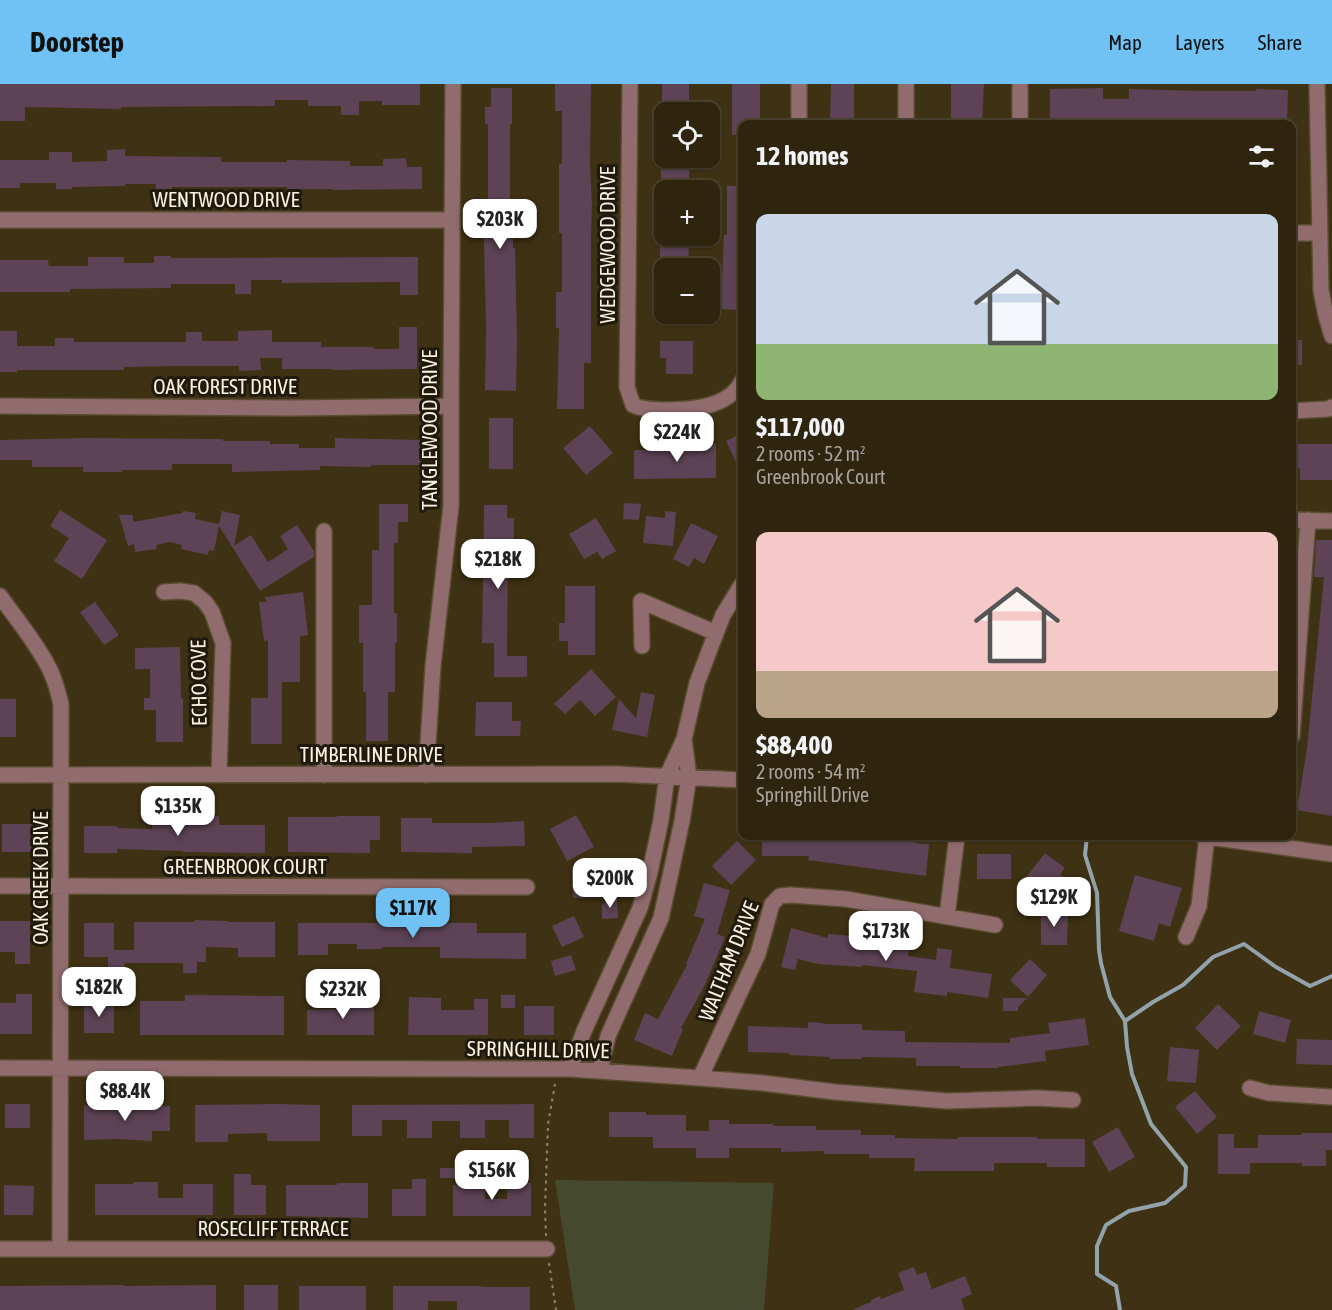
<!DOCTYPE html>
<meta charset="utf-8">
<style>
body{margin:0;font-family:"Asap Condensed",sans-serif;background:#372d17;color:#f1f3f6;height:100vh;display:flex;flex-direction:column;font-size:22px;white-space:nowrap}
*{box-sizing:border-box;margin:0}
p{font-size:20px;color:#a7a59e}
.icon{flex:none;width:33px;height:33px;fill:none;stroke:currentColor;stroke-width:2;stroke-linecap:round;stroke-linejoin:round}
.map{position:relative;flex:1;overflow:hidden}
.sheet{position:absolute;left:738px;top:36px;width:558px;height:720px;display:flex;flex-direction:column;background:#2f250e;border-radius:12px;box-shadow:0 2px 4px #0004,0 0 0 2px #4a422e}
.sheet>*{flex:none}
.tools{position:absolute;left:654px;top:18px;display:grid;gap:12px}
.tools a{display:grid;place-items:center;width:66px;height:66px;border-radius:12px;background:#2f250e;box-shadow:0 2px 4px #0004,0 0 0 2px #4a422e;font-size:30px}
.price{position:absolute;translate:-50% -51px;padding:0 14px;border-radius:12px;background:#fff;color:#222;font-size:20px;line-height:39px;filter:drop-shadow(0 2px 3px #0008)}
.price::after{content:'';position:absolute;left:50%;top:36px;width:18px;height:14px;margin-left:-9px;background:inherit;clip-path:polygon(0 0,100% 0,50% 100%)}
.price.current{background:#70c1f4;color:#111}
ul{padding:0;list-style:none}
li{display:grid;align-content:center;gap:12px;height:318px;padding:0 18px}
li span{display:grid;place-items:center;height:186px;border-radius:12px;color:#555}
li>.icon{margin-inline-start:auto}
span .icon{width:108px;height:108px;fill:#fffc;stroke-width:1}
li b{font-size:26px}
h2{display:flex;justify-content:space-between;align-items:center;height:72px;padding:0 18px;font-size:26px}
header{display:flex;align-items:center;gap:36px;box-sizing:border-box;height:84px;padding:0 30px;background:#70c1f4;color:#111}
header strong{font-size:28px}
nav{display:flex;gap:33px;margin-inline-start:auto;font-size:21px}
.map>svg:first-child{display:block}
</style>
<header>
<strong>Doorstep</strong>
<nav><a>Map</a><a>Layers</a><a>Share</a></nav>
</header>
<div class="map">
<svg width="1332" height="1226" viewBox="0 0 1332 1226">
<rect width="100%" height="100%" fill="#3f3113"/>
<path fill="#454a2f" d="M555 1096 774 1099 764 1226H575Z"/>
<g fill="none" stroke-linecap="round" stroke-linejoin="round">
<path stroke="#92a3ac" stroke-width="4" d="M1087 752 1085 771 1097 809 1099 866 1101 879 1110 913 1125 937
M1120 1226 1116 1202 1097 1190V1162L1106 1141 1129 1127 1165 1119 1185 1102 1186 1083 1151 1040 1132 990 1127 963 1125 937 1153 918 1183 901 1213 873 1244 860 1276 883 1310 902 1332 892"/>
</g>
<path fill="#5d4355" d="M0 0H420V21H382V17H359V31H341V22H308V16H275V22L121 23V25L25 23V37H0Z
M555 0H591L590 80 592 122 591 150V279H584V325H557L559 244H556V208H562V149H559V80H562V27H555Z
M662 0H689V16H693V28H662Z
M732 0H760V40H742V51H732Z
M831 0H854V40H830Z
M951 0H984L982 40H951Z
M491 4H512V40H510V115H513V164H515L517 255 516 307 485 306 486 245 483 115H488V40H485V23H491Z
M1103 4V15H1129V5L1205 7H1256V5L1288 6 1287 37H1275L1274 40H1255V38H1161V40H1050V5Z
M125 65V72L221 73V78H287V76L350 77V82H383V75L406 74 407 83H422V105L333 106V105H287V103H172V105H156V100H125V102L72 103V105H56V99H20V104H0V76H49V68H72V78L107 77V66Z
M661 74H689V106H661Z
M727 102H742V185H741L739 226 717 225V211H719L720 197H722L724 151H727Z
M660 152H689L688 183H660Z
M154 172H171V174L418 173V211H400V198L282 199V196H251V210H235V200H171V204L70 205V208H0V176H48L49 182H88V173H124V179H154Z
M399 243H417V285L332 286V285H282V274H260L261 286 239 287V282H176L124 283V286H17V288H0V247H17V262H55V254H74V258H186V248H202V257H238V247L272 246V258H321V263H373V265H399Z
M1292 256H1302V281H1292Z
M660 257H693V290H666V274H660Z
M489 334H513V385H489Z
M590 342 613 369 586 391 563 364Z
M742 349V391L726 357Z
M83 354 223 355V357H270V360H299V364H335V354L421 356V381H371V383L320 382V386L232 388V380H172V386H122V388H83V383H32V376H0V356Z
M680 360H716V394L634 395V366H680Z
M1292 360H1332V396H1300V384H1292Z
M624 419 641 420 639 436 623 435Z
M379 420H408V438H398V459H394V529H397V559H395V608H388V657H366V608H363V559H359V521H372V466H379Z
M484 421H507V434H514V460H508L507 572H527V593H494V559H482Z
M60 426 107 456 82 495 54 477 69 454 50 442Z
M183 427 196 429 195 435 219 440 222 427 240 431 234 462 251 451 268 478 288 465 280 452 297 441 314 467V473L260 507 219 442 214 467 209 466 208 471 181 465 182 461 170 458 156 461 157 465 135 468 134 460 128 462 119 431H133V438L182 429Z
M665 427 676 428 673 462 643 459 646 432 665 434Z
M596 434 616 467 602 475 597 468 584 475 569 450Z
M691 439 718 452 704 480 694 474 689 483 673 475Z
M1316 456H1332V732L1297 726 1307 664 1324 493H1314Z
M565 502H595V571H568V557H559V539H565Z
M303 508 308 551 300 552V598H282V660H251V614H268V556L264 557 259 518H267L264 513Z
M95 518 119 551 104 561 80 528Z
M180 563 181 614H183V658H156V626H144V614H150V585H135V564Z
M591 585 616 613 595 632 580 616 565 630 554 620Z
M641 608 655 611 647 653 612 646 619 615 636 634Z
M0 615H16V653H0Z
M476 618H512V637H521L520 652H475Z
M576 731 594 763 567 777 550 745Z
M183 732H219V741H265V769L183 768V767L117 765V769H84V742H117V744L152 745V734L183 735Z
M337 732H380V756H370V769L288 768V733H337Z
M401 734H432V739H490L524 737 525 762 472 763V769L401 768Z
M2 740H35V768H2Z
M762 752H877L896 754V752H905L916 753 915 759 929 760 926 792 808 776 809 772H762Z
M737 757 756 776 731 801 712 782Z
M1045 769 1065 784 1060 790 1068 797 1052 817 1024 796Z
M977 770H1011V795H977Z
M602 784 603 813 573 814 572 785Z
M1135 791 1182 804 1170 843 1159 839 1154 857 1119 847Z
M704 799 730 806 717 850 725 853 705 901 681 944 683 945 672 972 634 956 645 929 658 935 687 881 686 880 705 835 694 832Z
M617 813 618 834 602 835V820Z
M1041 828H1068L1067 861H1041Z
M574 832 584 853 562 863 552 842Z
M195 836 228 837V838H275V873H238V864L206 863V878H197V889H183V879H124V915H111V888H108V873H84V839H114V866H134V838H194Z
M0 837H30V880H15V868H0Z
M298 839H477V849H526V875L440 874V863H382V865H357V860H328V871H298Z
M791 844 828 854V850L864 853V856L910 861 908 872 936 876 937 864 952 866 950 884 992 890 988 914 947 908V912L914 908 917 887 862 881V883L818 880 798 875 795 886 781 883Z
M571 871 576 886 555 892 551 877Z
M1030 875 1047 891 1028 913 1010 896Z
M16 910H32V950H0V919H16Z
M185 911 284 912V951H140V917H185Z
M501 911H515V924H501Z
M409 913 441 914V926H474V915H488V951H408Z
M1003 914H1027L1018 923V927H1003Z
M343 918H374V951H307V926L343 925Z
M84 919H114V949H84Z
M1218 920 1241 942 1217 966 1195 944Z
M524 922H554V951H524Z
M1259 927 1291 936 1285 959 1253 950Z
M1085 934 1089 961 1045 967 1046 977 998 983V984H960V982H916V974L862 973V975H830V973L789 971V969L748 968V942L808 944V938L823 939V940H862V946L905 947V958L1010 959V954L1050 949 1048 939Z
M1297 955 1332 956V981L1296 980Z
M1170 963 1199 966 1196 999 1167 997Z
M1195 1007 1217 1033 1197 1050 1175 1023Z
M5 1020H30V1044H5Z
M279 1020 320 1021V1057H267V1049L228 1050V1058H195V1021Z
M534 1020V1054H509V1036H485V1054H460V1037H432V1054H407V1036H382V1052H352V1021Z
M84 1021 170 1022V1047H152V1057L117 1055 84 1056Z
M609 1028H646V1031H686V1047H709V1036H729V1040H773V1042H816V1046H861V1051H895V1054L958 1055V1053H1037V1055H1085V1083H1047V1079H994V1087H914L915 1074H869V1070H824V1067L781 1068V1064H729V1074H696V1064H653V1053H609Z
M1118 1043 1135 1073 1109 1088 1092 1058Z
M1302 1049H1332V1066H1326V1082H1302V1079H1250V1090H1218V1050H1234V1064H1258V1051H1302Z
M440 1084H454V1094H440Z
M234 1090H251V1101H266V1131H234Z
M412 1095H426V1132H392V1105H412Z
M133 1098H158V1114H183V1100H213V1131H95V1100H133Z
M337 1099H368V1134L286 1132V1101H337Z
M507 1099H531V1132H453V1101H485V1115H507Z
M4 1101 34 1102 33 1131H4Z
M914 1183 917 1191 926 1188 932 1205 965 1192 972 1210 961 1215 965 1226H854V1225L871 1218V1216L880 1212 881 1215 904 1206 898 1189Z
M123 1201V1202L216 1201V1226H0V1202Z
M244 1201H278V1226H244Z
M299 1202H366V1226H299Z
M393 1202H481V1203H530V1226H457V1217H428V1226H393Z"/>
<g fill="none" stroke-linecap="round" stroke-linejoin="round">
<defs>
<path id="minor" d="M630 0 627 303 633 321C648 329 697 326 713 320 725 316 737 308 742 297
M799 0V40
M1317 0 1321 206 1326 232 1332 252
M906 40V0
M1020 40V0
M0 136H452
M1292 149H1319
M0 322 293 324 451 322
M1292 327 1328 325 1332 323
M1292 436 1332 437
M324 447V691
M164 508 180 507 194 509 205 518 212 528 223 559 219 691
M0 512C17 536 36 558 49 584 55 595 58 608 61 620L60 1164
M642 562 641 517 716 549
M1292 652 1308 436
M0 691 616 690 742 696
M426 691 433 582 451 422V322L453 0
M1202 752 1332 770
M0 802 527 803
M947 832 957 752
M1186 853 1199 822 1207 752
M0 984 570 985 700 994 763 999 835 1008 947 1017 1037 1014 1073 1016
M570 985 584 947 640 824 650 788 661 736 667 692 684 655 697 599 716 549 723 531 742 500
M600 986 608 952 661 834 682 737 689 693 684 655
M700 994 758 870 772 820 780 812 791 811 846 815 995 841
M1250 1004 1269 1009 1332 1013
M0 1165H547"/>
</defs>
<use href="#minor" stroke="#594c30" stroke-width="18"/>
<path stroke="#92866e" stroke-width="2" stroke-dasharray="3 4.5" stroke-linecap="butt" d="M546 1152 545 1124 548 1040 555 1000
M549 1179 556 1226"/>
<use href="#minor" stroke="#916c6e" stroke-width="15"/>
</g>
<g text-anchor="middle" dominant-baseline="central" stroke-width="6" stroke-linejoin="round" paint-order="stroke">
<g font-size="21" fill="#faf1e0" stroke="#201a0d">
<text x="226" y="115">WENTWOOD DRIVE</text>
<text transform="translate(607 161) rotate(-90)">WEDGEWOOD DRIVE</text>
<text x="225" y="302">OAK FOREST DRIVE</text>
<text transform="translate(429 346) rotate(-90)">TANGLEWOOD DRIVE</text>
<text transform="translate(198 599) rotate(-91)">ECHO COVE</text>
<text x="371" y="670">TIMBERLINE DRIVE</text>
<text x="245" y="782">GREENBROOK COURT</text>
<text transform="translate(40 794) rotate(-90)">OAK CREEK DRIVE</text>
<text transform="translate(728 877) rotate(-68)">WALTHAM DRIVE</text>
<text transform="translate(538 965) rotate(1)">SPRINGHILL DRIVE</text>
<text x="273" y="1144">ROSECLIFF TERRACE</text>
</g>
</g>
</svg>
<div class="tools">
<a><svg class="icon" aria-label="locate" viewBox="0 0 24 24"><circle cx="12" cy="12" r="6"/><path d="M12 2v4M12 18v4M2 12h4M18 12h4"/></svg></a>
<a>+</a>
<a>−</a>
</div>
<b class="price" style="left:500px;top:166px">$203K</b>
<b class="price" style="left:677px;top:379px">$224K</b>
<b class="price" style="left:498px;top:506px">$218K</b>
<b class="price" style="left:178px;top:753px">$135K</b>
<b class="price" style="left:610px;top:825px">$200K</b>
<b class="price" style="left:1054px;top:844px">$129K</b>
<b class="price current" style="left:413px;top:855px">$117K</b>
<b class="price" style="left:886px;top:878px">$173K</b>
<b class="price" style="left:99px;top:934px">$182K</b>
<b class="price" style="left:343px;top:936px">$232K</b>
<b class="price" style="left:125px;top:1038px">$88.4K</b>
<b class="price" style="left:492px;top:1117px">$156K</b>
<section class="sheet">
<h2>12 homes<svg class="icon" aria-label="filters" viewBox="0 0 24 24"><path d="M4 7h16M4 17h16"/><circle cx="9" cy="7" r="2"/><circle cx="15" cy="17" r="2"/></svg></h2>
<ul>
<li><span style="background:linear-gradient(#c9d6e8 70%,#8fb573 0)"><svg class="icon" aria-label="home" viewBox="0 0 24 24"><path d="M3 11l9-7 9 7M6 9v11h12V9"/></svg></span><div><b>$117,000</b><p>2 rooms · 52 m²</p><p>Greenbrook Court</p></div></li>
<li><span style="background:linear-gradient(#f6c9c9 75%,#b9a48a 0)"><svg class="icon" aria-label="home" viewBox="0 0 24 24"><path d="M3 11l9-7 9 7M6 9v11h12V9"/></svg></span><div><b>$88,400</b><p>2 rooms · 54 m²</p><p>Springhill Drive</p></div></li>
</ul>
</section>
</div>
